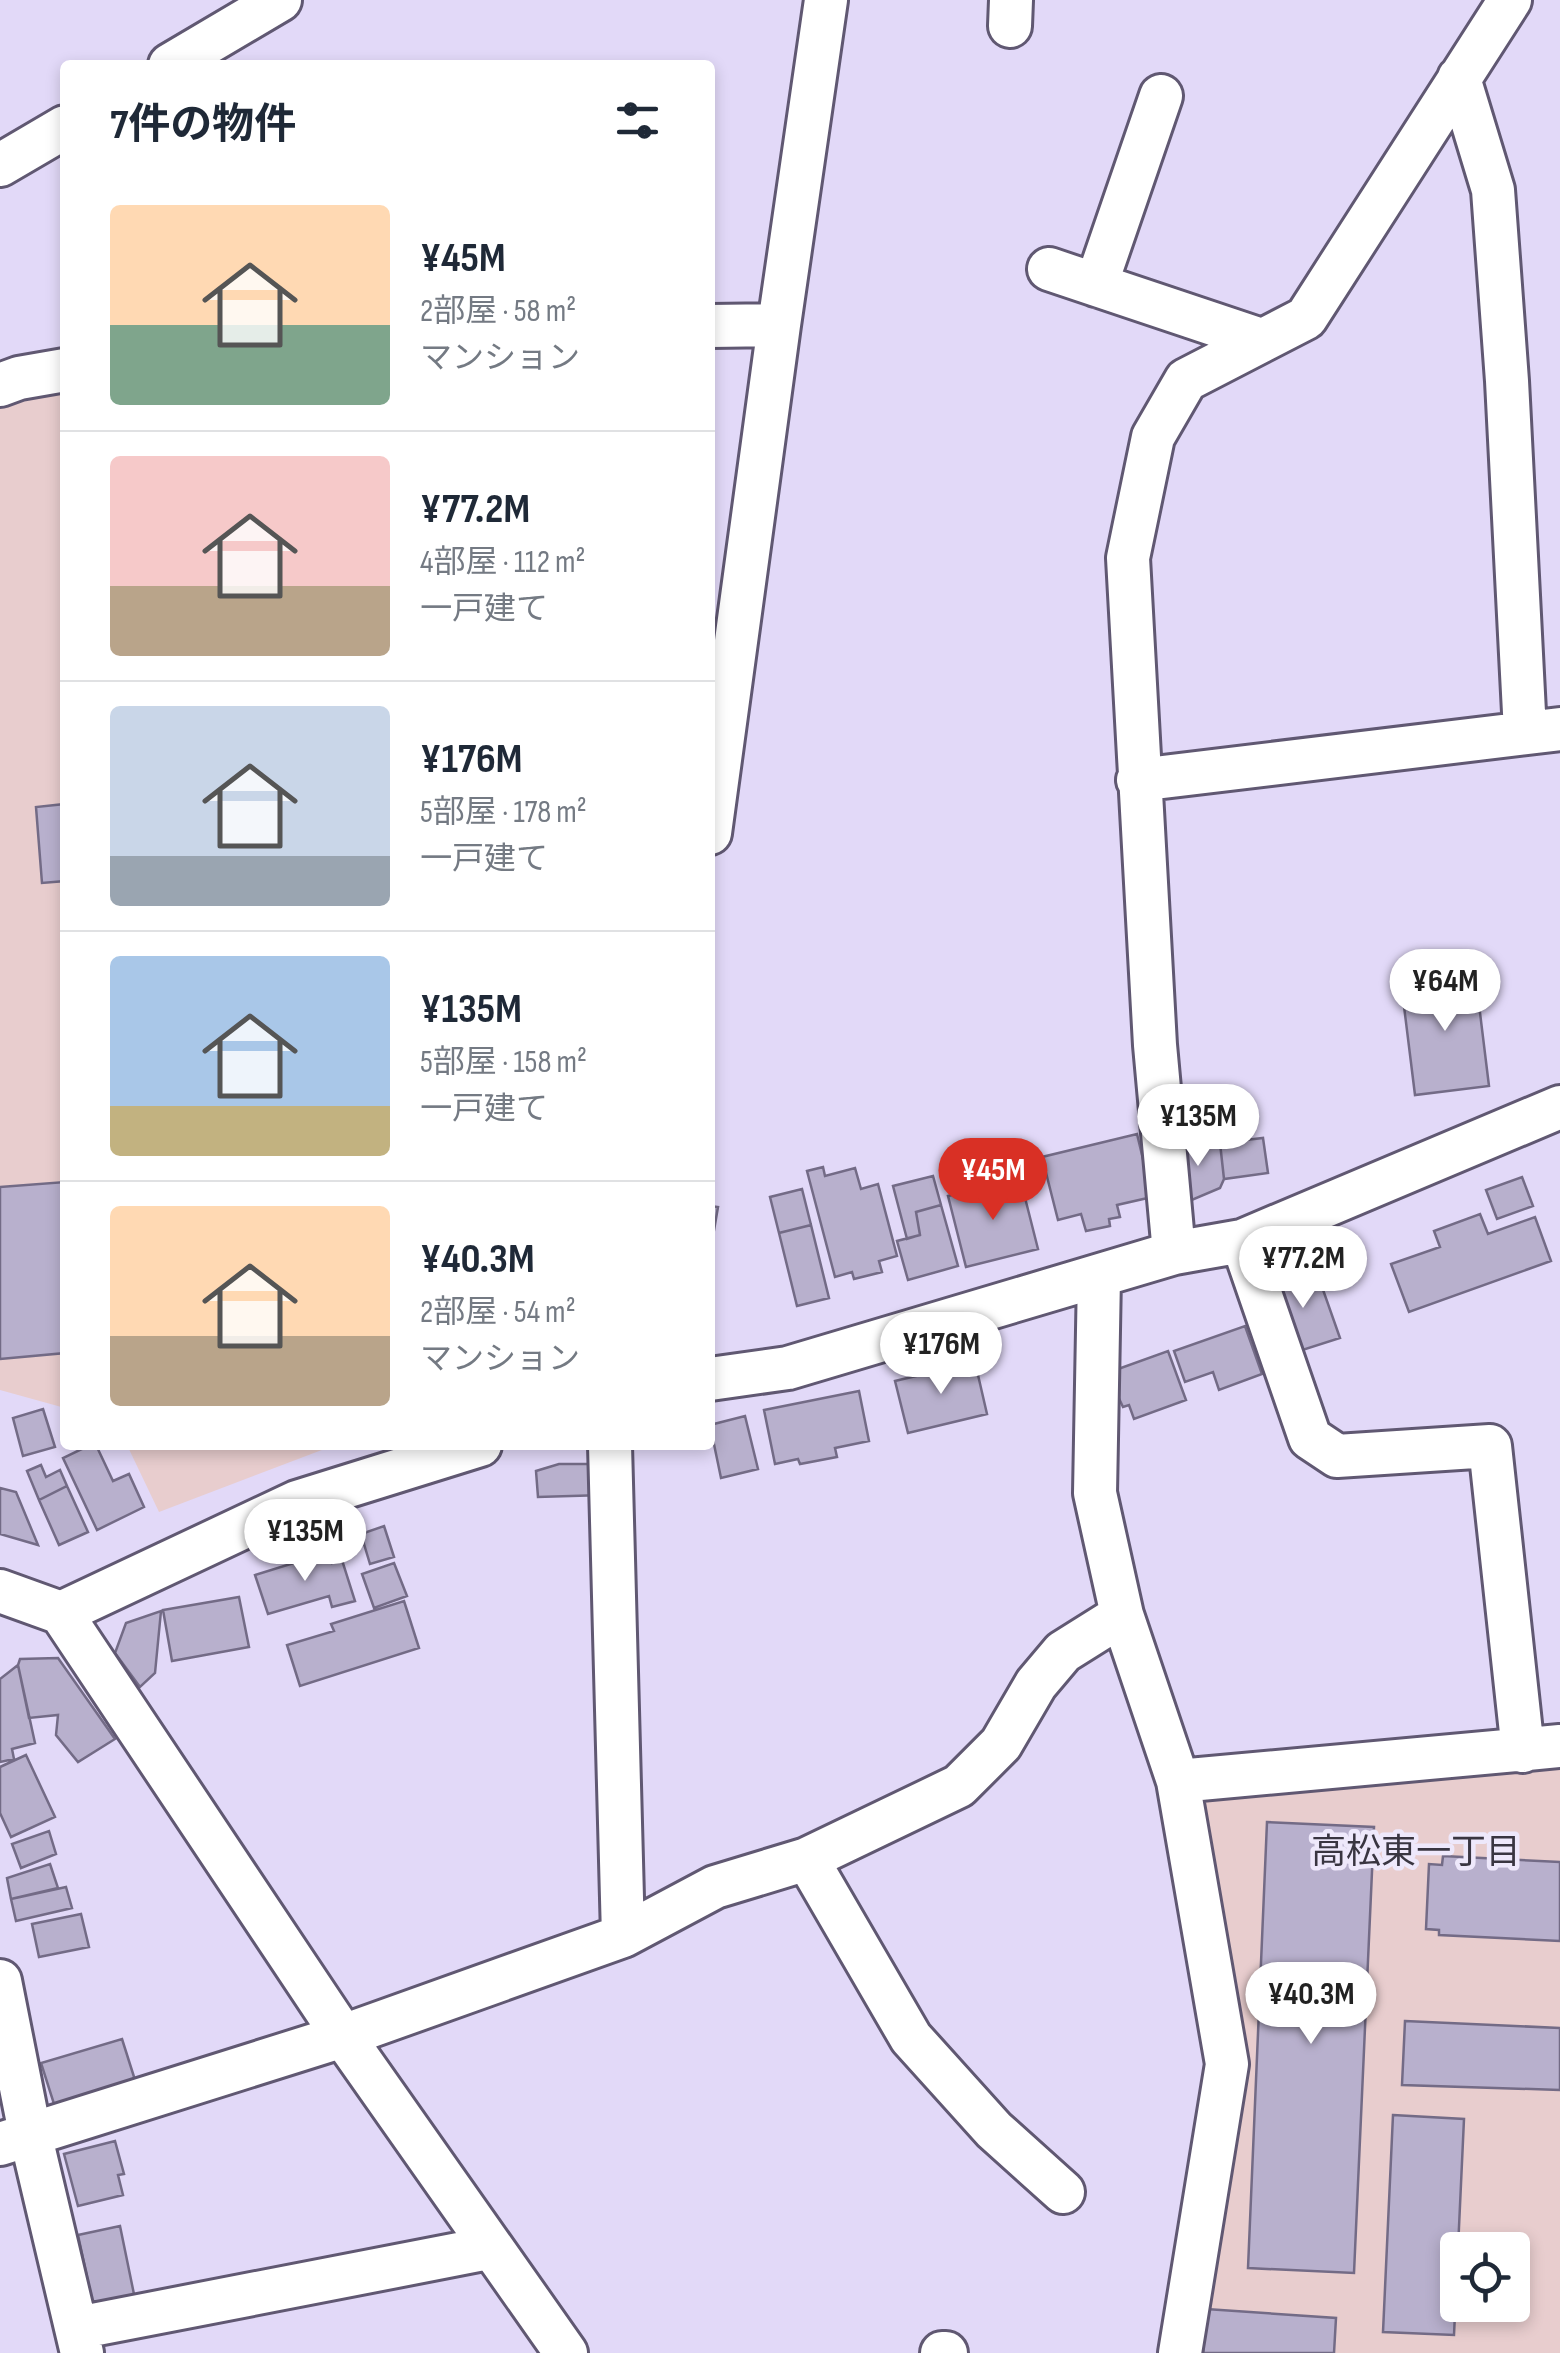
<!DOCTYPE html>
<html lang="ja">
<meta charset="utf-8">
<style>
body{margin:0;font-family:"Sofia Sans Condensed","Noto Sans JP",sans-serif;background:#f6f6f7;color:#1f2937;height:100vh;display:flex;flex-direction:column;font-size:38px;white-space:nowrap}
*{box-sizing:border-box;margin:0}
p{font-size:32px;color:#747a83}
.icon{flex:none;width:55px;height:55px;fill:none;stroke:currentColor;stroke-width:2;stroke-linecap:round;stroke-linejoin:round}
.map{position:relative;flex:1;overflow:hidden}
.sheet{position:absolute;left:60px;top:60px;width:655px;height:1390px;display:flex;flex-direction:column;background:#fff;border-radius:10px;box-shadow:0 5px 15px #0003}
.sheet>*{flex:none}
.tools{position:absolute;left:1440px;top:2232px;display:grid;gap:20px}
.tools a{display:grid;place-items:center;width:90px;height:90px;border-radius:10px;background:#fff;box-shadow:0 5px 15px #0003;font-size:50px}
.price{position:absolute;translate:-50% -85px;padding:0 22px;border-radius:35px;background:#fff;color:#222;font-size:32px;line-height:65px;filter:drop-shadow(0 2px 5px #0008)}
.price::after{content:'';position:absolute;left:50%;top:60px;width:30px;height:22px;margin-left:-15px;background:inherit;clip-path:polygon(0 0,100% 0,50% 100%)}
.price.current{background:#d93025;color:#fff}
ul{padding:0;list-style:none}
li{display:flex;align-items:center;gap:30px;height:250px;padding:0 50px}
li+li{border-top:2px solid #e0e1e3}
li span{display:grid;place-items:center;flex:none;width:280px;height:200px;border-radius:10px;color:#555}
li>.icon{margin-inline-start:auto}
span .icon{width:120px;height:120px;fill:#fffc;stroke-width:1}
li b{font-size:42px}
h2{display:flex;justify-content:space-between;align-items:center;height:120px;padding:0 50px;font-size:42px}
.map>svg:first-child{display:block}
</style>
<div class="map">
<svg width="1560" height="2353" viewBox="0 0 1560 2353">
<rect width="100%" height="100%" fill="#e2d9f8"/>
<path fill="#e8cdce" fill-rule="evenodd" d="M65 387V1408L0 1390V405Z
M127 1445H335L159 1512Z
M1560 1756V2353H1196L1234 2109 1197 1804 1212 1790ZM1458 2250H1512V2305H1458Z"/>
<path fill="#b8b0cd" stroke="#736b86" stroke-width="2.5" d="M65 804V881L42 883 36 807Z
M1475 972 1489 1086 1415 1095 1401 982Z
M1137 1134 1152 1197 1117 1205 1120 1217 1109 1219 1110 1226 1086 1231 1081 1214 1058 1220 1042 1157Z
M1263 1138 1268 1173 1224 1179 1220 1143Z
M1174 1143H1220L1224 1179 1220 1188 1180 1205Z
M823 1167 825 1176 855 1168 861 1189 878 1184 897 1256 879 1261 882 1272 854 1279 852 1272 835 1277 807 1171Z
M933 1176 941 1205 916 1212 920 1235 907 1239 893 1186Z
M1522 1177 1533 1206 1497 1219 1486 1190Z
M1020 1178 1038 1249 966 1267 948 1196Z
M65 1182V1353L0 1359V1187Z
M802 1189 811 1225 779 1233 770 1197Z
M941 1205 958 1266 908 1280 897 1241 920 1235 916 1212Z
M710 1206 718 1207 712 1242H710Z
M1480 1214 1488 1234 1535 1217 1551 1261 1409 1312 1391 1264 1440 1247 1434 1231Z
M811 1225 829 1298 797 1306 779 1233Z
M1315 1267 1340 1338 1290 1354 1266 1284Z
M1245 1326 1262 1374 1219 1390 1213 1372 1185 1382 1174 1351Z
M1168 1351 1186 1400 1134 1419 1129 1405 1123 1407 1107 1373Z
M975 1362 987 1414 908 1433 895 1381Z
M859 1391 869 1441 835 1448 837 1457 800 1464 798 1459 775 1464 764 1410Z
M43 1409 55 1447 23 1456 13 1418Z
M745 1416 758 1469 721 1478 710 1425Z
M90 1445H96L113 1481 129 1474 144 1507 97 1530 63 1458Z
M559 1464H604V1495L538 1497 536 1471Z
M41 1465 46 1477 60 1470 67 1486 39 1500 27 1471Z
M67 1486 88 1532 59 1545 39 1500Z
M0 1488 16 1492 38 1545 0 1534Z
M384 1526 394 1557 370 1564 361 1534Z
M329 1552 332 1563 342 1560 355 1601 332 1607 329 1596 268 1614 255 1575Z
M394 1563 407 1596 374 1608 362 1574Z
M239 1597 249 1647 172 1661 163 1610Z
M404 1601 419 1648 300 1686 287 1645 334 1631 331 1624Z
M161 1611 155 1673 140 1687 115 1653 126 1623Z
M58 1658 115 1739 78 1762 56 1735 58 1715 29 1718 18 1665 20 1659Z
M18 1665 35 1743 12 1749 14 1759 0 1762V1679Z
M26 1755 55 1817 11 1837 0 1813V1767Z
M1267 1822 1374 1827 1354 2273 1248 2268Z
M49 1831 56 1854 21 1868 12 1844Z
M1443 1856 1560 1862V1941L1439 1935V1930L1426 1929 1429 1864 1442 1865Z
M50 1864 58 1888 11 1899 7 1878Z
M66 1887 72 1908 16 1921 11 1899Z
M81 1914 89 1947 39 1957 32 1924Z
M1405 2021 1560 2028V2090L1402 2085Z
M122 2039 135 2080 54 2104 41 2063Z
M1393 2115 1464 2119 1454 2335 1383 2332Z
M115 2141 124 2174 118 2175 123 2195 78 2206 64 2154Z
M120 2226 136 2304 94 2310 78 2235Z
M1206 2309 1336 2318 1334 2353H1203Z"/>
<g fill="none" stroke-linecap="round" stroke-linejoin="round">
<defs>
<path id="minor" d="M1010 26 1011 0
M170 65 280 0
M1459 78 1493 190 1507 381 1525 732
M0 165 65 127
M1049 269 1261 340
M1096 285 1161 96
M710 326 779 325 826 0
M0 385 19 378 65 370
M1138 780 1560 729
M710 833 779 325
M1242 1241 1310 1438 1337 1456 1490 1446 1523 1751
M1174 1253 1155 1045 1128 558 1153 437 1186 380 1306 318 1510 0
M1099 1276 1095 1493 1122 1615 1178 1781 1560 1746
M710 1379 788 1368 1174 1253 1242 1241 1560 1107
M0 1591 61 1613 297 1502 480 1445
M1178 1781 1227 2064 1180 2353
M807 1859 911 2038 994 2130 1063 2192
M623 1936 715 1887 807 1859 959 1786 1001 1744 1036 1684 1063 1652 1122 1615
M0 1981 30 2133 82 2353
M0 2144 343 2036 61 1613
M77 2328 489 2248
M566 2353 343 2036 623 1936 610 1445
M942 2353H946"/>
</defs>
<use href="#minor" stroke="#605872" stroke-width="48"/>
<use href="#minor" stroke="#fff" stroke-width="42"/>
</g>
<g text-anchor="middle" dominant-baseline="central" stroke-width="9" stroke-linejoin="round" paint-order="stroke">
<g font-size="35" fill="#393541" stroke="#eee8fb">
<text x="1416" y="1852">高松東一丁目</text>
</g>
</g>
</svg>
<div class="tools">
<a><svg class="icon" aria-label="locate" viewBox="0 0 24 24"><circle cx="12" cy="12" r="6"/><path d="M12 2v4M12 18v4M2 12h4M18 12h4"/></svg></a>
</div>
<b class="price" style="left:1445px;top:1034px">¥64M</b>
<b class="price" style="left:1198px;top:1169px">¥135M</b>
<b class="price current" style="left:993px;top:1223px">¥45M</b>
<b class="price" style="left:1303px;top:1311px">¥77.2M</b>
<b class="price" style="left:941px;top:1397px">¥176M</b>
<b class="price" style="left:305px;top:1584px">¥135M</b>
<b class="price" style="left:1311px;top:2047px">¥40.3M</b>
<section class="sheet">
<h2>7件の物件<svg class="icon" aria-label="filters" viewBox="0 0 24 24"><path d="M4 7h16M4 17h16"/><circle cx="9" cy="7" r="2"/><circle cx="15" cy="17" r="2"/></svg></h2>
<ul>
<li><span style="background:linear-gradient(#ffd9b3 60%,#7fa58c 0)"><svg class="icon" aria-label="home" viewBox="0 0 24 24"><path d="M3 11l9-7 9 7M6 9v11h12V9"/></svg></span><div><b>¥45M</b><p>2部屋 · 58 m²</p><p>マンション</p></div></li>
<li><span style="background:linear-gradient(#f6c9c9 65%,#b9a48a 0)"><svg class="icon" aria-label="home" viewBox="0 0 24 24"><path d="M3 11l9-7 9 7M6 9v11h12V9"/></svg></span><div><b>¥77.2M</b><p>4部屋 · 112 m²</p><p>一戸建て</p></div></li>
<li><span style="background:linear-gradient(#c9d6e8 75%,#9aa5b1 0)"><svg class="icon" aria-label="home" viewBox="0 0 24 24"><path d="M3 11l9-7 9 7M6 9v11h12V9"/></svg></span><div><b>¥176M</b><p>5部屋 · 178 m²</p><p>一戸建て</p></div></li>
<li><span style="background:linear-gradient(#a9c7e8 75%,#c2b280 0)"><svg class="icon" aria-label="home" viewBox="0 0 24 24"><path d="M3 11l9-7 9 7M6 9v11h12V9"/></svg></span><div><b>¥135M</b><p>5部屋 · 158 m²</p><p>一戸建て</p></div></li>
<li><span style="background:linear-gradient(#ffd9b3 65%,#b9a48a 0)"><svg class="icon" aria-label="home" viewBox="0 0 24 24"><path d="M3 11l9-7 9 7M6 9v11h12V9"/></svg></span><div><b>¥40.3M</b><p>2部屋 · 54 m²</p><p>マンション</p></div></li>
</ul>
</section>
</div>
